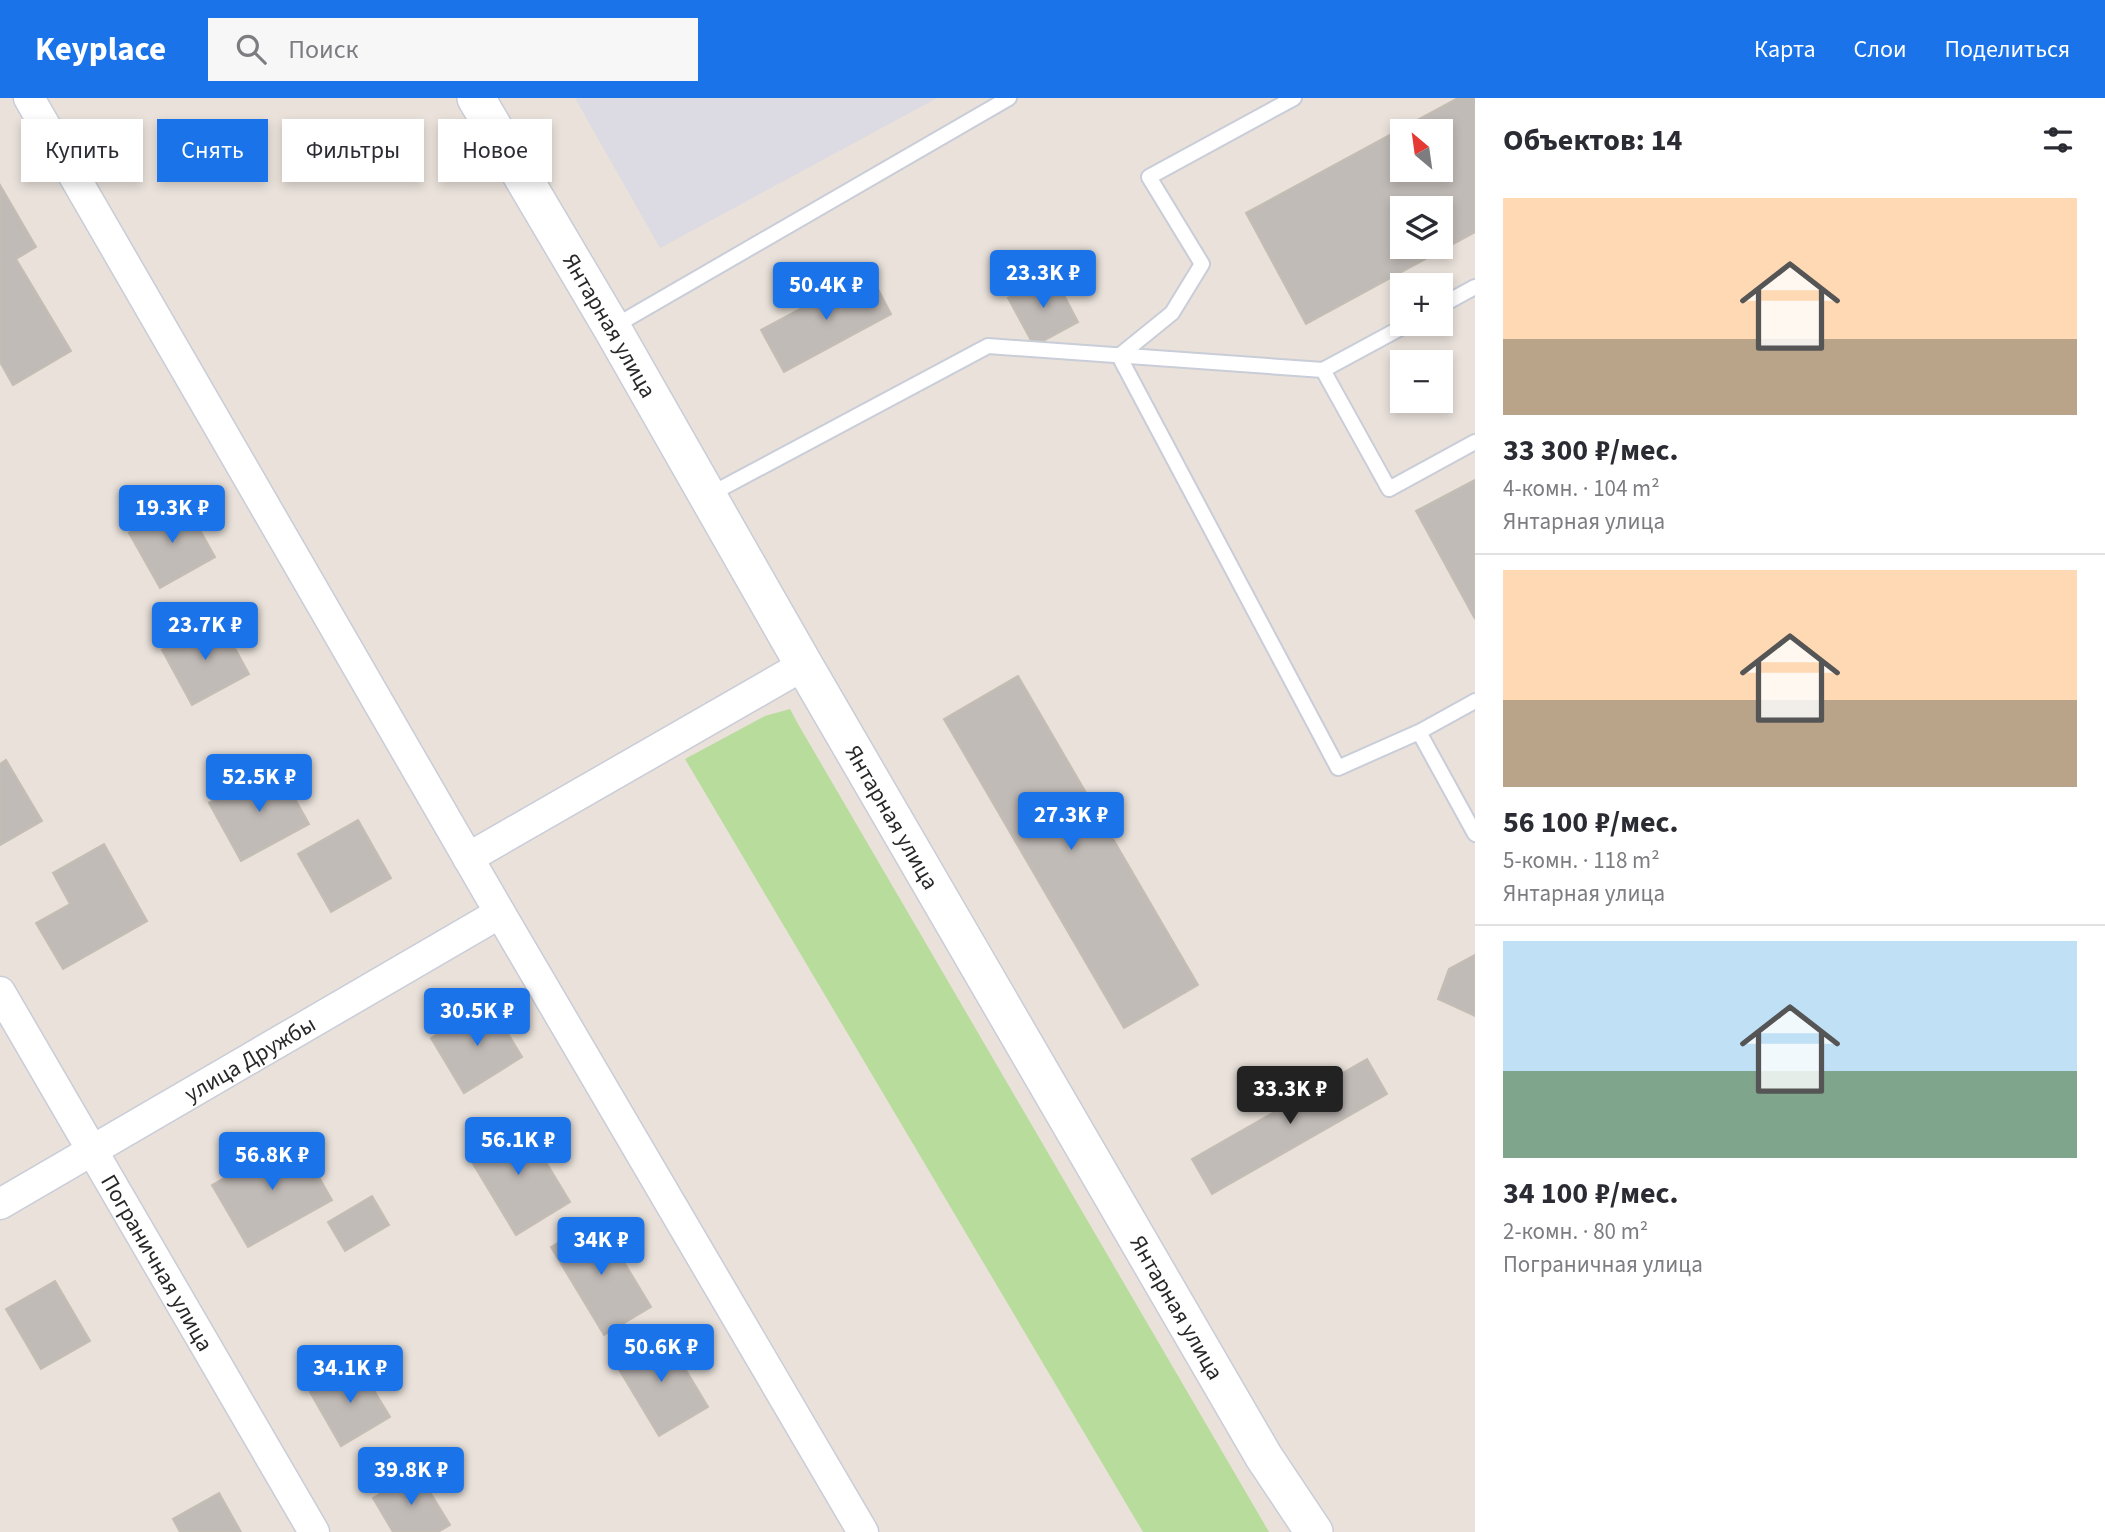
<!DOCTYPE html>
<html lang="ru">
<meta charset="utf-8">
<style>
body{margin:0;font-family:"Source Sans 3",sans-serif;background:#f7f7f7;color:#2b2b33;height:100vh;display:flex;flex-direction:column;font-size:26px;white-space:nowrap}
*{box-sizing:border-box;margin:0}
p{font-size:23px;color:#7c7c81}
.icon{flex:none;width:38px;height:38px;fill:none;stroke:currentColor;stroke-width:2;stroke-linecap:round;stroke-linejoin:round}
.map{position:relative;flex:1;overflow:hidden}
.panel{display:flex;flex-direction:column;background:#fff;width:630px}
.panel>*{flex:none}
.top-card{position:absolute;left:21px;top:21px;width:665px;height:63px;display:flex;gap:14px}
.needle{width:46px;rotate:331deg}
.fabs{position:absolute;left:1390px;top:21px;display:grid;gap:14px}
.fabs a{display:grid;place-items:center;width:63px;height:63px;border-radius:0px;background:#fff;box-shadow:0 4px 10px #0003;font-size:35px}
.price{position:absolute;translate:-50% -60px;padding:0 16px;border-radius:7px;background:#1a73e8;color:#fff;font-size:23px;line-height:46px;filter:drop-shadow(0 2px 4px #0008)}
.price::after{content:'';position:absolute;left:50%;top:42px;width:21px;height:16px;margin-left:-10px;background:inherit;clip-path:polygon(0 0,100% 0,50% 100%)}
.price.active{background:#222;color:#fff}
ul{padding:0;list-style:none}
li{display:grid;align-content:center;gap:14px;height:371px;padding:0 28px}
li+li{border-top:2px solid #e1e1e2}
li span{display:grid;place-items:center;height:217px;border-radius:0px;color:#555}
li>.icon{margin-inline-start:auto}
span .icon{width:126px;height:126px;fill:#fffc;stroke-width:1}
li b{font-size:30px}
h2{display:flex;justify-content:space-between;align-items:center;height:84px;padding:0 28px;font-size:30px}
.chip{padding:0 24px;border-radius:0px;background:#fff;box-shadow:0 4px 10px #0003;font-size:24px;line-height:63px}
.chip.active{background:#1a73e8;color:#fff}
header{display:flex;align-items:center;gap:42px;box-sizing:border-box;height:98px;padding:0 35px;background:#1a73e8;color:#fff}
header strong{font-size:33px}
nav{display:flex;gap:38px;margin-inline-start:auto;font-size:24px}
.search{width:490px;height:63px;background:#f7f7f7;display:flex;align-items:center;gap:18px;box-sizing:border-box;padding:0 24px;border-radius:0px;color:#7c7c81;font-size:26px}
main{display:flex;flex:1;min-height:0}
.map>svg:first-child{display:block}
</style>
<header>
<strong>Keyplace</strong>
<div class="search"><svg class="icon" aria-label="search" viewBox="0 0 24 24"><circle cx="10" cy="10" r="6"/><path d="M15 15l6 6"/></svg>Поиск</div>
<nav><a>Карта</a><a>Слои</a><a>Поделиться</a></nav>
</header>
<main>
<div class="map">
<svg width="1475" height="1434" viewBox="0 0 1475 1434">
<rect width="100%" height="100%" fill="#e9e1da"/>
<path fill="#dcdae2" d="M575 0H937L660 150Z"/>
<path fill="#b8dc9b" d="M790 611 798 626 1269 1434H1143L685 661 765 618Z"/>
<path fill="#c1bbb7" stroke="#c4bdb4" stroke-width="2" fill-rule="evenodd" d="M1458 0H1475V134L1306 226 1246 115ZM1402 33H1440V72H1402ZM1402 110H1440V149H1402Z
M0 87 36 149 16 161 71 253 13 287 0 264Z
M869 174 891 216 784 274 761 232Z
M1053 176 1078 224 1034 248 1008 200Z
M1475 382V521L1416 413Z
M185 405 215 459 160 490 129 435Z
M219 521 249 576 192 607 162 552Z
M1018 578 1198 887 1124 930 944 621Z
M6 662 42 723 0 747V666Z
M277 668 309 726 241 763 209 705Z
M358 722 391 780 331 814 298 756Z
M104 746 147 823 63 871 36 825 70 806 53 775Z
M1475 857V918L1438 901 1449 871Z
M489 904 522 959 464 995 431 940Z
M1367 961 1387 996 1212 1096 1192 1061Z
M520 1021 570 1104 516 1137 466 1054Z
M296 1039 332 1102 248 1149 212 1087Z
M372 1098 389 1127 345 1153 328 1124Z
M598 1121 651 1209 604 1237 551 1149Z
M55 1183 90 1243 41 1271 6 1211Z
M663 1234 708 1309 659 1338 614 1263Z
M358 1266 390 1319 341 1348 310 1294Z
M417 1373 450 1427 438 1434H393L373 1400Z
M219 1395 241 1434H180L173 1421Z"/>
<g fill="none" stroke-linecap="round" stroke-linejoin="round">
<defs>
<path id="service" d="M1294 0 1149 79 1202 166 1172 215 1119 258 1338 670 1419 634 1475 603
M1440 208 1475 189
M613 229 1009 0
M1323 272 1389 391 1475 344
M709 397 988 248 1323 272 1408 226
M1419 634 1475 736"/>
<g id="minor">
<path d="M29 0 500 815 863 1434"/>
<path d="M468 760 804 567"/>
<path id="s1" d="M0 894 314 1434"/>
<path id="s2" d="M0 1106 500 815"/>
</g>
<g id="tertiary">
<path id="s3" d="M476 0 612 230 804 567 1264 1359 1314 1434"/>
</g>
</defs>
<use href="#service" stroke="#c9cdd8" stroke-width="18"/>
<use href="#minor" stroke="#c9cdd8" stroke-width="33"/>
<use href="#tertiary" stroke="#c9cdd8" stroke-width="40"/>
<use href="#service" stroke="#fff" stroke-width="14"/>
<use href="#minor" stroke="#fff" stroke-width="30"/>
<use href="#tertiary" stroke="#fff" stroke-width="37"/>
</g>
<g text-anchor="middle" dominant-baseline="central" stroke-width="6" stroke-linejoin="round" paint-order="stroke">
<g font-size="23" fill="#282828" stroke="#fff">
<text stroke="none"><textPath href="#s3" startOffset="264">Янтарная улица</textPath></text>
<text stroke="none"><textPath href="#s3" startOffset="831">Янтарная улица</textPath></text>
<text stroke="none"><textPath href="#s2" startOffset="289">улица Дружбы</textPath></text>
<text stroke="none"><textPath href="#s1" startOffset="313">Пограничная улица</textPath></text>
<text stroke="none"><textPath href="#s3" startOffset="1398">Янтарная улица</textPath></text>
</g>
</g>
</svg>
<div class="fabs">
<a><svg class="needle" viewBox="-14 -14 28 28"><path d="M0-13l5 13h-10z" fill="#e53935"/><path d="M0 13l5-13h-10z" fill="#7c7c81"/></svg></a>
<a><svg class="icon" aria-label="layers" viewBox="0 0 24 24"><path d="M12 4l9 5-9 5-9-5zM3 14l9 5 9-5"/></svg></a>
<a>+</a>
<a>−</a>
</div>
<b class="price" style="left:1043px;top:212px">23.3K ₽</b>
<b class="price" style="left:826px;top:224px">50.4K ₽</b>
<b class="price" style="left:172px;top:447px">19.3K ₽</b>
<b class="price" style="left:205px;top:564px">23.7K ₽</b>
<b class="price" style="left:259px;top:716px">52.5K ₽</b>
<b class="price" style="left:1071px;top:754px">27.3K ₽</b>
<b class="price" style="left:477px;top:950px">30.5K ₽</b>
<b class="price active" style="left:1290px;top:1028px">33.3K ₽</b>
<b class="price" style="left:518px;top:1079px">56.1K ₽</b>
<b class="price" style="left:272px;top:1094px">56.8K ₽</b>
<b class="price" style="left:601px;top:1179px">34K ₽</b>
<b class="price" style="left:661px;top:1286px">50.6K ₽</b>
<b class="price" style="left:350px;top:1307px">34.1K ₽</b>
<b class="price" style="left:411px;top:1409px">39.8K ₽</b>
<div class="top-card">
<a class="chip">Купить</a>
<a class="chip active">Снять</a>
<a class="chip">Фильтры</a>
<a class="chip">Новое</a>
</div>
</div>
<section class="panel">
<h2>Объектов: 14<svg class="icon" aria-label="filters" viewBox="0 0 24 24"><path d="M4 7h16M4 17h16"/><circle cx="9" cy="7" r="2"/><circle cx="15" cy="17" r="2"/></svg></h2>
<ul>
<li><span style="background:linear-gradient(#ffd9b3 65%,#b9a48a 0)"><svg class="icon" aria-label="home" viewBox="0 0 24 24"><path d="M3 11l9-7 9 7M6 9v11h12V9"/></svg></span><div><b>33 300 ₽/мес.</b><p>4-комн. · 104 m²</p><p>Янтарная улица</p></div></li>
<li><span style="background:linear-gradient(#ffd9b3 60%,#b9a48a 0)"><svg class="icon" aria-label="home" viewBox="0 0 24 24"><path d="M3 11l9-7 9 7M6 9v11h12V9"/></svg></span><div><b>56 100 ₽/мес.</b><p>5-комн. · 118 m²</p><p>Янтарная улица</p></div></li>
<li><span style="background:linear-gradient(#bfe0f5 60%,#7fa58c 0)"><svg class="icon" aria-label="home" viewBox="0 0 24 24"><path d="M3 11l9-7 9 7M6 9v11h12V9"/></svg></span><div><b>34 100 ₽/мес.</b><p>2-комн. · 80 m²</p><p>Пограничная улица</p></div></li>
</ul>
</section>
</main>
